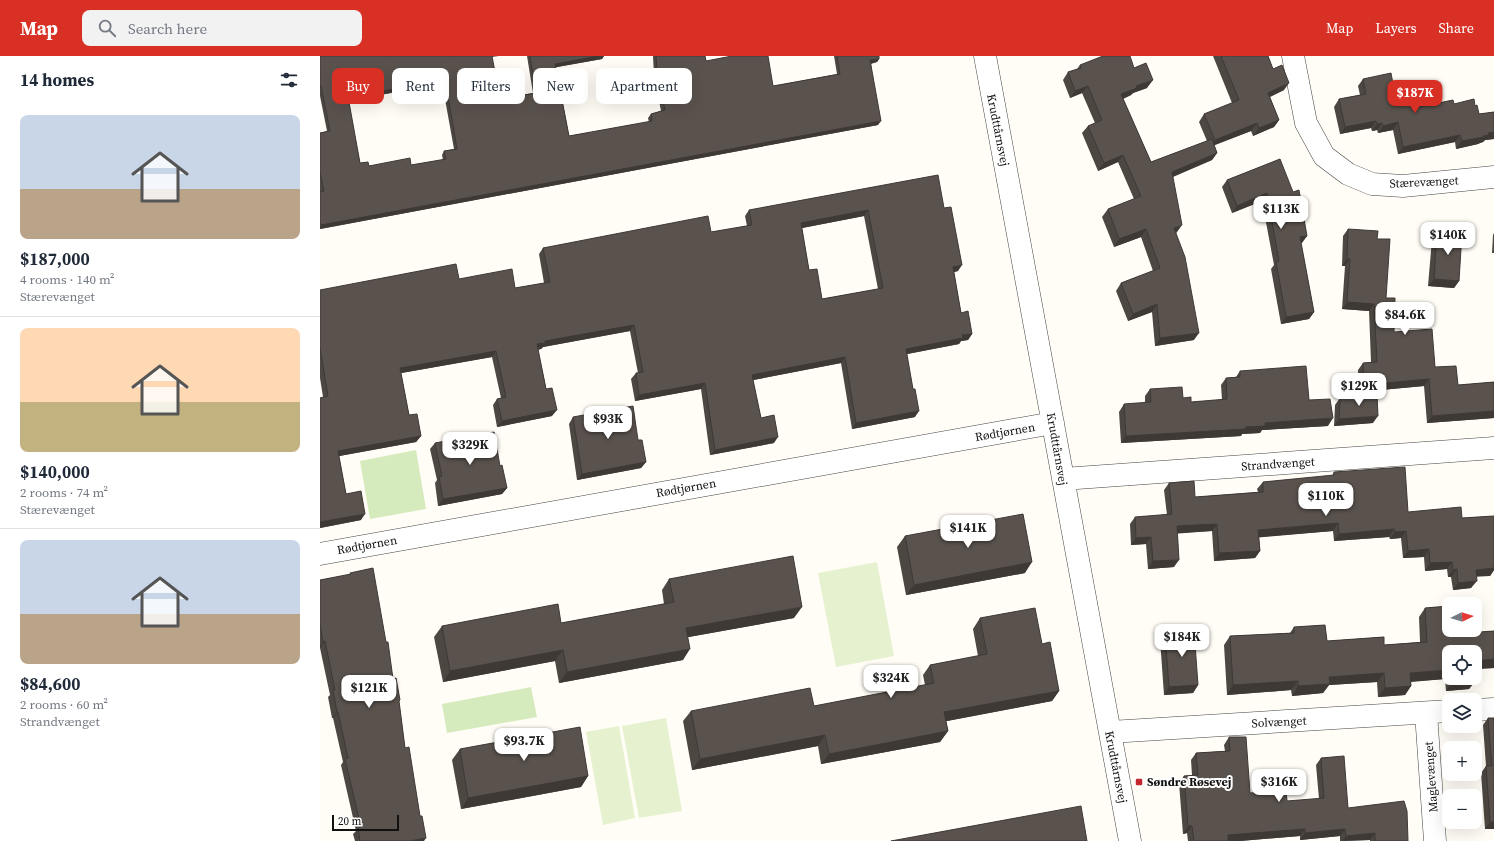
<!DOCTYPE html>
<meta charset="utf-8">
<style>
body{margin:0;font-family:"Source Serif 4",serif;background:#f2f2f3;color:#1f2937;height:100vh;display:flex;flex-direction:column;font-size:15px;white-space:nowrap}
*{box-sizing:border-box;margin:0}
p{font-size:13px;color:#747a83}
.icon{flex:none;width:22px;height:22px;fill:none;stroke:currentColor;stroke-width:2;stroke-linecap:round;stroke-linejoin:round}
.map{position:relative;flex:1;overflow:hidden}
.side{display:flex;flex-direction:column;background:#fff;width:320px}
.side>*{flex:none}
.banner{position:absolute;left:12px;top:12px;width:380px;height:36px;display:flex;gap:8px}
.needle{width:26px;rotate:85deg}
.buttons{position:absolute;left:1122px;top:541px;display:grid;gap:8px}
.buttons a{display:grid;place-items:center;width:40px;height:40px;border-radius:8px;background:#fff;box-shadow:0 4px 16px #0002;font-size:20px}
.scale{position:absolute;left:12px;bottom:10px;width:67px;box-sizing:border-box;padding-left:4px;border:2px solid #111;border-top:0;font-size:11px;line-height:14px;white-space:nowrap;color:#111;-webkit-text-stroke:3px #fff;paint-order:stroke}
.price{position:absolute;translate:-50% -34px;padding:0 9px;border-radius:8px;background:#fff;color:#222;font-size:13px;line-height:26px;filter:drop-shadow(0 1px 2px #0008)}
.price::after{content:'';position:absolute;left:50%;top:24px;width:12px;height:9px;margin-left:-6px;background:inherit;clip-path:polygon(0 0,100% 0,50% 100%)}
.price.on{background:#d93025;color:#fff}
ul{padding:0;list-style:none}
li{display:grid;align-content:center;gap:8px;height:212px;padding:0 20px}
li+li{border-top:1px solid #e0e1e3}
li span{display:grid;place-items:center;height:124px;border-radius:8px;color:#555}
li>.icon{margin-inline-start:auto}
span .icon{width:72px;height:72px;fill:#fffc;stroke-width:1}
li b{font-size:17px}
h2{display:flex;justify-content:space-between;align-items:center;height:48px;padding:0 20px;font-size:17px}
.tag{padding:0 14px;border-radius:8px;background:#fff;box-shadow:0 4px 16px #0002;font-size:14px;line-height:36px}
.tag.on{background:#d93025;color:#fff}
header{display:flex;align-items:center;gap:24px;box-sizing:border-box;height:56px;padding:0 20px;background:#d93025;color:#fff}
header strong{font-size:19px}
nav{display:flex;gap:22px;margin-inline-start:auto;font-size:14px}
.search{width:280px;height:36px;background:#f2f2f3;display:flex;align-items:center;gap:10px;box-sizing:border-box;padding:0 14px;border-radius:8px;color:#747a83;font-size:15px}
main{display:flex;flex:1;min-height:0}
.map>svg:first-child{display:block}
</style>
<header>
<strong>Map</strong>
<div class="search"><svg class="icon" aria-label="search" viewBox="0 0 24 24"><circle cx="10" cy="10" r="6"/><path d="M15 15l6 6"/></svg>Search here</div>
<nav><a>Map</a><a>Layers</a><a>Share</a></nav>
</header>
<main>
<section class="side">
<h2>14 homes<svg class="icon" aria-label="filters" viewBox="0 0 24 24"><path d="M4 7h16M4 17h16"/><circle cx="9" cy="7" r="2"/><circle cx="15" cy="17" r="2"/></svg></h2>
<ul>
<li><span style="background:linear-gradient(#c9d6e8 60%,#b9a48a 0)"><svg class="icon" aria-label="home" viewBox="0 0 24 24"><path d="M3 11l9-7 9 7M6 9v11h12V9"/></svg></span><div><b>$187,000</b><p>4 rooms · 140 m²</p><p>Stærevænget</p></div></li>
<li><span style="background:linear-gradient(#ffd9b3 60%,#c2b280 0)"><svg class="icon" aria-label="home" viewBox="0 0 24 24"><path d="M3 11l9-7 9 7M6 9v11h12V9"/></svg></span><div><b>$140,000</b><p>2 rooms · 74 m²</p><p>Stærevænget</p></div></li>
<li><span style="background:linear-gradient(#c9d6e8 60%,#b9a48a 0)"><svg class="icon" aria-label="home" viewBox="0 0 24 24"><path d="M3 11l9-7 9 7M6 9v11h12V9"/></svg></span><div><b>$84,600</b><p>2 rooms · 60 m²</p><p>Strandvænget</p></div></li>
</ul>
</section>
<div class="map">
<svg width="1174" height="785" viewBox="0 0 1174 785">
<rect width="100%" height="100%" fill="#fffdf5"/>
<path fill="#d5ebbd" d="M96 394 106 453 50 463 40 405Z
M211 631 217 661 127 677 122 648Z"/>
<path fill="#e6f2cf" d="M557 506 574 600 516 611 498 517Z
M346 662 362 755 319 762 302 670Z
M299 670 315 762 283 769 266 676Z"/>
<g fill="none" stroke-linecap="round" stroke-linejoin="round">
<defs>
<path id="minor" d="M665 0 810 785
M973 0 986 67 1004 100 1028 118 1052 128 1083 130 1174 121
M743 423 1174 392
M0 498 733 367
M1155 654 1174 653
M1106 657 1115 785
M790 676 1129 655"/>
</defs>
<use href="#minor" stroke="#444" stroke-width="23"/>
<use href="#minor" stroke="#fff" stroke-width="22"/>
</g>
<path fill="#4d4742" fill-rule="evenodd" d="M0 0H179L172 1 180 43 213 37 207 0H284L282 3 236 11 249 80 329 66 328 62 331 58 341 55 334 19 333 0H385L386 5 453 30 517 18 514 0H559V3L557 6 551 8 558 69 0 173V77L7 75 0 40ZM113 29V34L123 32 134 93 124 95 122 99 123 104 91 109 49 110 40 107 27 38 59 32 60 39Z
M893 0H948L953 13 964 34 950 41 959 64 954 71 933 80 931 75 894 89 897 97 892 104 853 121 857 176 856 177 874 284 835 290 832 256 808 265 796 235 801 227 833 215 821 181 794 191 782 161 788 153 814 143 798 106 778 115 762 77 768 70 775 67 762 37 750 42 743 24 748 16 757 13 760 9 814 12 827 32 813 37 811 39 803 43 831 106 887 85 879 66 884 58 912 47Z
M1043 23 1076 44 1099 51 1134 48 1155 50 1159 58 1174 56V83L1165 84 1163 86 1160 87 1158 88 1136 93 1135 86 1078 98 1073 74 1058 77 1057 74 1052 75 1051 72 1020 78 1014 51 1019 43 1040 39 1038 30Z
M960 103 987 180 981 187 994 256 989 263 961 268 951 213 954 209 942 145 912 157 902 131 907 124Z
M624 152 638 215 634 216 641 257 652 278 648 284 641 285 639 288 587 298 595 361 532 373 521 307 433 324 441 362 454 387 390 399 381 333 315 345 311 323 316 317H318L310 275 223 291 221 293 218 294 232 360 177 371 173 349 177 343 181 342 172 301 81 317 89 359 101 380 96 386 19 400 26 438 41 464 0 472V342L3 341 0 322V234L139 223 195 232 224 227 219 198 223 192 391 176 427 170 425 160 429 154ZM544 160 558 233 502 243 489 214 482 172Z
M1028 173 1057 183 1066 242 1074 276 1115 311 1138 329 1174 326V362L1107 367 1104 330 1039 336 1038 314 1043 307 1051 306 1049 255 1022 253 1025 210H1022L1023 180Z
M1117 176 1139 225 1134 232 1108 230 1112 183Z
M1174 177V197H1172L1173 179Z
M920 315 989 344 1008 370 942 374 940 377 922 378 921 380 801 387 799 356 804 348 825 347V340L830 333 863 342 871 346 902 344 901 329 906 322 916 321Z
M1020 342 1053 367 1014 370 1015 349Z
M253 361 318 384 326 406 321 412 257 424 249 368Z
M115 387 180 410 187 432 182 438 118 450 115 427 117 424 110 393Z
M1014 416 1088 456 1142 462 1174 460V514L1170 520H1156L1151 532 1133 534 1131 521H1128L1127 513 1105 515 1104 501 1083 502 1081 482 1070 483 1069 481 1014 485 1013 475 939 481 940 495 935 502 894 505 892 475 857 477 854 511 828 513 826 488 811 489 810 468 815 461 847 459 844 434 849 427 875 441 938 436 937 433 943 426 1012 420Z
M585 480 705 517 586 539 577 491Z
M30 517 73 623 79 646 85 692 104 785H35L33 778 36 775 21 709 23 706 13 662H12L8 641 10 639 0 592V524L29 519Z
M349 523 474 562 368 581 363 604 239 627 235 605 123 626 114 581 122 570 241 567 344 548 342 534Z
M1129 550V574H1130L1131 578 1174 575V612L1155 613 1156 624 1149 633 1126 635 1125 623 1091 626V630L1085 639 1058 641 1057 626 1009 629 1003 637 972 640 971 634 907 639 904 589 910 580 970 577 974 571 1005 569 1007 585 1064 581V589L1100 586 1099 561 1105 552ZM1129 596H1155V622H1129Z
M660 562 722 588 739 635 732 645 626 665 628 675 620 686 501 708 498 690 372 714 363 665 371 655 494 650 605 629 603 619 610 609 658 600 653 573Z
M845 576 878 629 873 637 844 639 840 583Z
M1168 662H1174V773H1165L1161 717 1166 710 1163 669Z
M909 681 930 737 967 745 999 743 996 709 1001 702 1028 752 1088 785H1050V784L1020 785V780L980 784V780L920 785H868L867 777 863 778 859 727 864 720 872 719 871 704 876 697 905 695 904 689Z
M140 693 268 720 261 731 141 753 132 704Z"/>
<path fill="#3f3936" d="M278 0H284L282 3 232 12 235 8Z
M559 3 557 6 547 8 550 4Z
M833 24 827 32 813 37 811 39 796 46 801 38 816 30Z
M115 25 113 29 60 39 63 35Z
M969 27 964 34 943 44 948 37Z
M61 28 59 32 24 39 27 35Z
M126 29 123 32 113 34 116 30Z
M768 30 762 37 750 42 755 35Z
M959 64 954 71 933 80 939 72Z
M561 65 558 69 0 173 1 169Z
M1056 65 1051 72 1020 78 1025 71Z
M1078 66 1073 74 1058 77 1063 70Z
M937 67 931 75 890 91 895 84Z
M1062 67 1057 74 1052 75 1057 68Z
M1174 76V83L1165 84 1163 86 1160 87 1158 88 1136 93 1142 85 1163 80 1168 77Z
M1140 79 1135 86 1078 98 1083 91Z
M897 97 892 104 847 123 852 116Z
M803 99 798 106 778 115 784 107Z
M947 137 942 145 912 157 917 150Z
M548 154 544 160 477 173 481 167Z
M862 169 857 176 849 180 854 172Z
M826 173 821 181 794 191 799 183Z
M987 180 982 187 975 188 980 181Z
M1027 203H1030L1025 210H1022Z
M642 209 638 215 629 217 633 211Z
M1114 223 1139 225 1134 232 1108 230Z
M1027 246 1054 248 1049 255 1022 253Z
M837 248 832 256 808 265 813 258Z
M994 256 989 263 961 268 966 261Z
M314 269 310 275 223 291 221 293 213 294 217 288 225 285Z
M879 277 874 284 835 290 840 282Z
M652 278 648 284 641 285 639 288 582 299 586 293 642 279Z
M176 295 172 301 76 318 80 312Z
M525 301 521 307 428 325 432 319Z
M1109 323 1104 330 1039 336 1044 329Z
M385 327 381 333 315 345 319 339Z
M237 354 232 360 177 371 182 365Z
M599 355 595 361 532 373 536 367Z
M1174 355V362L1107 367 1112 360Z
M1058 360 1053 367 1014 370 1019 363Z
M1013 362 1008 370 942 374 940 377 922 378 921 380 801 387 806 380 926 371 945 367Z
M101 380 96 386 14 401 18 395Z
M458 381 454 387 390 399 395 394Z
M326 406 321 412 257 424 262 418Z
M187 432 182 438 118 450 123 443Z
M45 458 41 464 0 472V466Z
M1018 467 1013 475 933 482 938 474Z
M897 468 892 475 852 478 857 470Z
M1074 473 1069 481 1014 485 1019 478Z
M1086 475 1081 482 1070 483 1075 476Z
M831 481 826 488 811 489 816 482Z
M1109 493 1104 501 1083 502 1088 495Z
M940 495 935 502 894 505 899 497Z
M859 504 854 511 828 513 833 505Z
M712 506 705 517 586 539 594 529Z
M1132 506 1127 513 1105 515 1110 507Z
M1174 512V514L1170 520 1151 521 1156 514Z
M1137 513 1131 521H1128L1133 514Z
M1157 525 1151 532 1133 534 1138 527Z
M482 551 474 562 358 583 366 572Z
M5 585 0 592V590L3 586Z
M370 593 363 604 239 627 247 616Z
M243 594 235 605 123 626 130 615Z
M1174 603V612L1155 613V605Z
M1129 614V618L1125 623 1084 626 1090 617Z
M1064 617 1057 626 1009 629 1003 637 972 640 978 630 1009 621Z
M1156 624 1149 633 1126 635 1132 626Z
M978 625 971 634 907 639 913 629Z
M878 629 873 637 844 639 849 631Z
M1091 630 1085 639 1058 641 1065 632Z
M739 635 732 645 617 667 624 656Z
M17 656H18L13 662H12Z
M628 675 620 686 501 708 509 698Z
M505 679 498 690 372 714 380 703Z
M268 720 261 731 141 753 148 742Z
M1170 766H1174V773H1165Z
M868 770H872L867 777 863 778Z
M985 773 980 780 920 785H904L908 779Z
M1025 773 1020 780 980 784 985 777Z
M1055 777 1050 784 1022 785 1026 780Z
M106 782 104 785H90Z"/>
<path fill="#5a524d" stroke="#3f3936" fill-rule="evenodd" d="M0 0H172L180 43 216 37 210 0H278L235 8 249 80 332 65 331 58 345 54 337 15 336 0H385L386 5 412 0H448L453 30 520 18 517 0H559V3L550 4 561 65 1 169 0 166V136L4 135 0 116V77L10 75 1 30H0ZM115 25 116 30 126 29 137 93 124 95 126 103 91 109 90 102 49 110 48 106 40 107 27 35 61 28 63 35Z
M783 0H810L814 12 826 7 833 24 816 30 817 32 801 38 831 106 892 83 897 97 852 116 862 169 854 172 865 201 879 277 840 282 837 248 813 258 801 227 840 212 826 173 799 183 788 153 821 140 803 99 784 107 768 70 782 64 768 30 755 35 748 16 761 12 760 9Z
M901 0H948L953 13 962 9 969 27 948 37 959 64 939 72 937 67 895 84 884 58 919 44Z
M1071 17 1076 44 1097 40 1099 51 1133 44 1134 48 1154 43 1155 50 1157 49 1159 58 1174 56V76L1168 77 1169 79 1163 80 1164 81 1142 85 1140 79 1083 91 1078 66 1063 70 1062 67 1057 68 1056 65 1025 71 1019 43 1046 38 1043 23Z
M960 103 973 136 979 134 987 180 980 181 994 256 966 261 956 206 959 205 947 137 917 150 907 124Z
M618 119 624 152 631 151 642 209 633 211 641 257 648 255 652 278 642 279 643 282 586 293 593 333H595L599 355 536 367 525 301 432 319 441 362 454 359 458 381 395 394 385 327 319 339 316 317 323 316 314 269 225 285V287L217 288 226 333 232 332 237 354 182 365 177 343 186 341 176 295 80 312 89 359 97 358 101 380 18 395 26 438 41 435 45 458 0 466V342L8 340 0 292V234L136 208 139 223 192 213 195 232 230 226 223 192 388 160 391 176 432 169 429 154ZM548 154 563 232 502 243 497 213 489 214 481 167Z
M1028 173 1058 175 1057 183H1070L1066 242H1075L1074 276 1112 273 1115 311 1136 310 1138 329 1174 326V355L1112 360 1109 323 1044 329 1043 307 1057 306 1054 248 1027 246 1030 203H1027Z
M1117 176 1142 177 1139 225 1114 223Z
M986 310 989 344 1010 343 1013 362 945 367V370L926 371V373L806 380 804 348 831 346 830 333 862 331 863 342 871 341V346L907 343 906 322 920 321V315Z
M1057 339 1058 360 1019 363 1020 342Z
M313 350 318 384H322L326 406 262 418 253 361Z
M174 376 180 410 182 409 187 432 123 443 119 421 122 420 115 387Z
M1085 411 1088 456 1141 451 1142 462 1174 460V512L1156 514 1157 525 1138 527 1137 513 1133 514 1132 506 1110 507 1109 493 1088 495 1086 475 1075 476 1074 473 1019 478 1018 467 938 474 940 495 899 497 897 468 857 470 859 504 833 505 831 481 816 482 815 461 852 458 849 427 874 425 875 441 943 436V426L1014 419V416Z
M703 458 712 506 594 529 585 480Z
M473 500 482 551 366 572 370 593 247 616 243 594 130 615 122 570 238 548 241 567 354 546 349 523Z
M53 512 66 586H68L73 623 76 622 80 644 79 645 85 692 89 691 100 760H102L106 782 90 785H40L38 772 41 771 25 703 28 702 18 656H17L13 634H15L5 585 3 586 0 568V524L31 518 30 517Z
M1129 550V574H1130L1131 578 1174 575V603L1155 605V596H1129V614L1090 617 1091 630 1065 632 1064 617 1009 621 1010 628 978 630V625L913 629 910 580 974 577V571L1005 569 1007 585 1064 581V589L1107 586 1105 552Z
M715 552 722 588 730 586 739 635 624 656 628 675 509 698 505 679 380 703 371 655 490 632 494 650 614 627 610 609 667 598 660 562Z
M874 574 878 629 849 631 845 576Z
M1155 610 1156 624 1132 626V622H1155Z
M1168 662H1174V766H1170L1166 710H1172Z
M260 671 268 720 148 742 140 693Z
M909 681H926L930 737 966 734 967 745 1004 742 1001 702 1024 700 1028 752 1084 745 1087 755 1088 785H1055V777L1026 780 1025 773 985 777V773L908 779V785H874L872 770H868L864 720 878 719 876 697 910 695Z
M761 750 767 785H571Z"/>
<rect fill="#c4262e" stroke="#fff" stroke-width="1.5" x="815" y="722" width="8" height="8" rx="2"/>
<g text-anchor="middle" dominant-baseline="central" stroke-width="4" stroke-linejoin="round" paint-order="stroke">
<g font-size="12" fill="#111" stroke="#fff">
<text transform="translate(678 74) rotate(79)">Krudttårnsvej</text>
<text transform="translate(1104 126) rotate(-3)">Stærevænget</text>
<text transform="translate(685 376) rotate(-10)">Rødtjørnen</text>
<text transform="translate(737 393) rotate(80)">Krudttårnsvej</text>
<text transform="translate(958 408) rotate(-4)">Strandvænget</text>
<text transform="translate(366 432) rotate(-10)">Rødtjørnen</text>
<text transform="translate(47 489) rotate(-10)">Rødtjørnen</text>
<text transform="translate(959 666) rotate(-3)">Solvænget</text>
<text transform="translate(796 711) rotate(79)">Krudttårnsvej</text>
<text transform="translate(1111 721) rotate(-94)">Maglevænget</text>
</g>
<g font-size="12" font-weight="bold" fill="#111" stroke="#fff" text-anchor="start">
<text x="827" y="726">Søndre Røsevej</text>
</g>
</g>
</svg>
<div class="buttons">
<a><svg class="needle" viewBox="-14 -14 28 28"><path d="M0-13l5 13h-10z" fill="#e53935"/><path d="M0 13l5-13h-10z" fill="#747a83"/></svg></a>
<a><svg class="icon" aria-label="locate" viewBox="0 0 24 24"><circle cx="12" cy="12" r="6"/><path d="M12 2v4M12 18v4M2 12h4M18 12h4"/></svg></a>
<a><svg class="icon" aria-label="layers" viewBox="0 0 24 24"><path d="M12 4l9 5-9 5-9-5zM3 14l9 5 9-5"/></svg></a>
<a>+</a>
<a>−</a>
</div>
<div class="scale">20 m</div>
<b class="price on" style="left:1095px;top:58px">$187K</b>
<b class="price" style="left:961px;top:174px">$113K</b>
<b class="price" style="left:1128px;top:200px">$140K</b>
<b class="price" style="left:1085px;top:280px">$84.6K</b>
<b class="price" style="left:1039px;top:351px">$129K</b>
<b class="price" style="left:288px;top:384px">$93K</b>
<b class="price" style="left:150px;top:410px">$329K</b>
<b class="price" style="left:1006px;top:461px">$110K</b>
<b class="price" style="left:648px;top:493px">$141K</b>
<b class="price" style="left:862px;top:602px">$184K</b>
<b class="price" style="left:571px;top:643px">$324K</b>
<b class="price" style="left:49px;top:653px">$121K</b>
<b class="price" style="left:204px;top:706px">$93.7K</b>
<b class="price" style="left:959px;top:747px">$316K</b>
<div class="banner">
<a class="tag on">Buy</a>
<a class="tag">Rent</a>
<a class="tag">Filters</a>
<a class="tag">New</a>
<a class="tag">Apartment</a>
</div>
</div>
</main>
